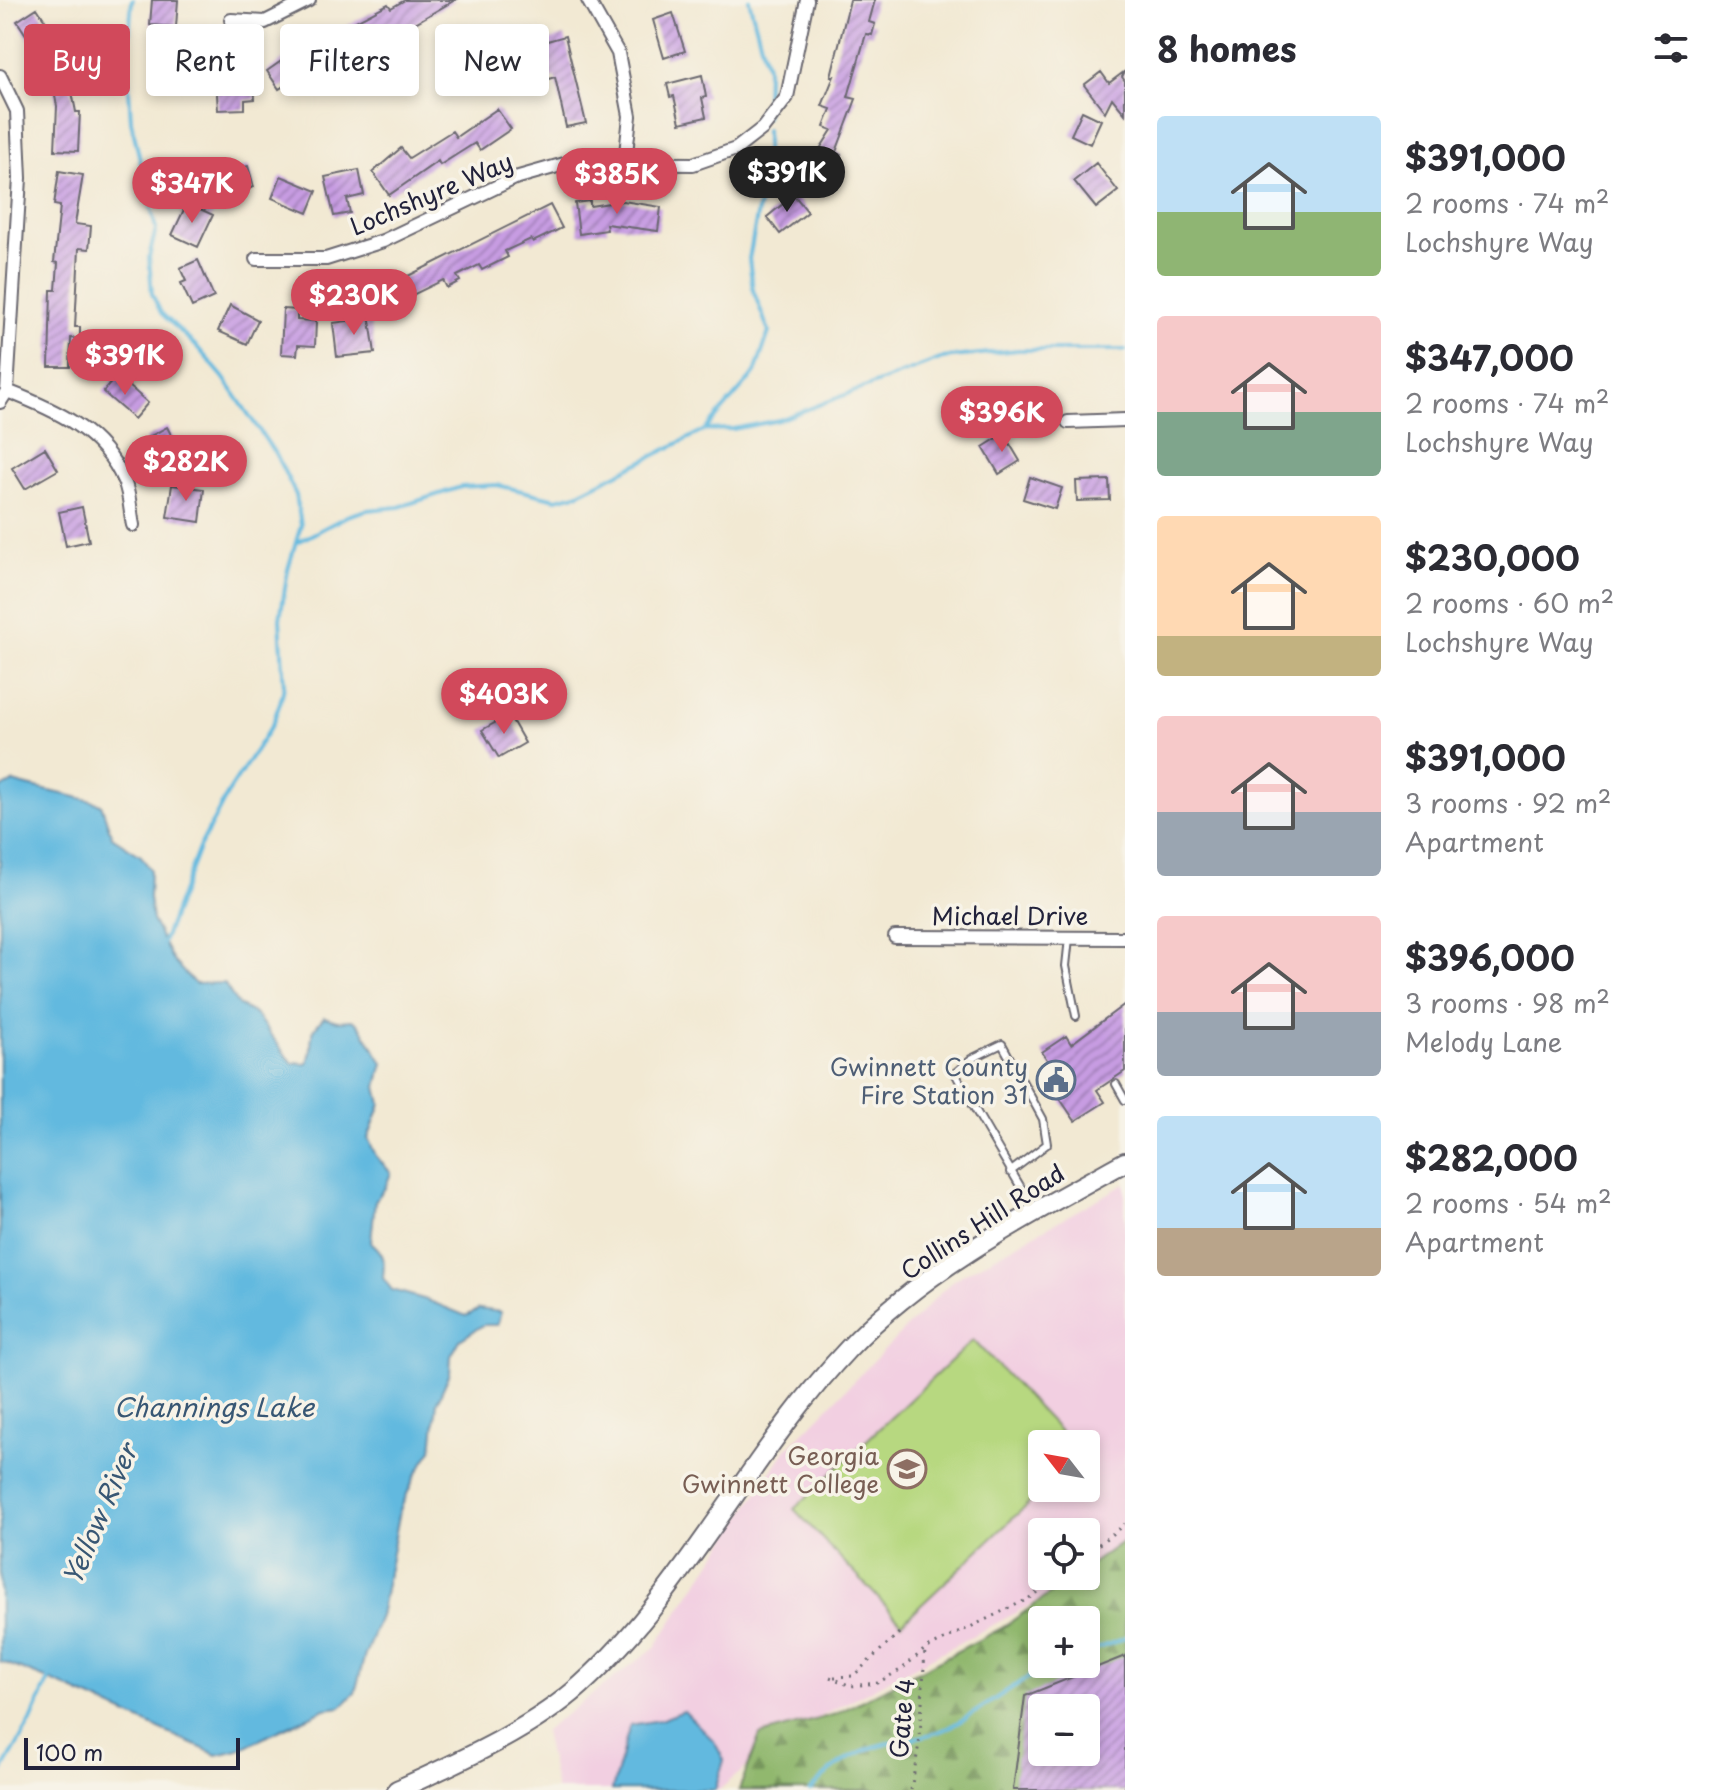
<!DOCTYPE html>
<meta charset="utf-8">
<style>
body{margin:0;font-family:"Playpen Sans",sans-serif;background:#f7f7f7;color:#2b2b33;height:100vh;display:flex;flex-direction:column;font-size:30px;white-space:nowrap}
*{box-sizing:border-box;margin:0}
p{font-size:26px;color:#7c7c81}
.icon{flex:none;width:44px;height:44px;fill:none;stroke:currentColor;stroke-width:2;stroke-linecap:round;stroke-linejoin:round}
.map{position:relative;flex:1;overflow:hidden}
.side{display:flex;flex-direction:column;background:#fff;width:600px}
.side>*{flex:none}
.top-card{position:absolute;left:24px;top:24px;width:760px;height:72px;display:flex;gap:16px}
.needle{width:52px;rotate:301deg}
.tools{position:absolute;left:1028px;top:1430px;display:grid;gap:16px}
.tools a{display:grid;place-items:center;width:72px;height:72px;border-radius:8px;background:#fff;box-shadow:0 4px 12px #0003;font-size:40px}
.scale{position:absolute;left:24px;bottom:20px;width:216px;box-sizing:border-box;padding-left:8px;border:4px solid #22223b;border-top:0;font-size:22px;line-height:28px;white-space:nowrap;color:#22223b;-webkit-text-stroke:6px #f7f3e8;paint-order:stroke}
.price{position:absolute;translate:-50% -68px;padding:0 18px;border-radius:28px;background:#d1495b;color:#fff;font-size:26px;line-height:52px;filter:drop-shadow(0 2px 4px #0008)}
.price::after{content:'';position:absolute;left:50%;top:48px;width:24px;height:18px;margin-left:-12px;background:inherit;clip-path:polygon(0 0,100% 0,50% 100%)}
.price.active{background:#222;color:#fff}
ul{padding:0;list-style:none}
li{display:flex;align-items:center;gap:24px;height:200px;padding:0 32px}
li span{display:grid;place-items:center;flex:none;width:224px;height:160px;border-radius:8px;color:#555}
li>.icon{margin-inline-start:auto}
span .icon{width:96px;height:96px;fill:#fffc;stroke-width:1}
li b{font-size:34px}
h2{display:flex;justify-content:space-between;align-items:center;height:96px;padding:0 32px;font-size:34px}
.pill{padding:0 28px;border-radius:8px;background:#fff;box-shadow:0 4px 12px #0003;font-size:28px;line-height:72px}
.pill.active{background:#d1495b;color:#fff}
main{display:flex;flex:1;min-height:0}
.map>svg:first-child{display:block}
</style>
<main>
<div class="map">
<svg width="1125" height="1790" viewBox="0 0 1125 1790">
<defs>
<pattern id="forest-firs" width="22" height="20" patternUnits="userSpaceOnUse" patternTransform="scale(2)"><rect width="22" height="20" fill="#91b86e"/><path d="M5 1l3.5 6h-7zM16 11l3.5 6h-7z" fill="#76955c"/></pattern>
<pattern id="building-hatch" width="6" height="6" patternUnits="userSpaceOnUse" patternTransform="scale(2)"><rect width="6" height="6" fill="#c79ce2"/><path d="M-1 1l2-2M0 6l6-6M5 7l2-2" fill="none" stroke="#a17fb8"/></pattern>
</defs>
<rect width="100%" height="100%" fill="#f7f3e8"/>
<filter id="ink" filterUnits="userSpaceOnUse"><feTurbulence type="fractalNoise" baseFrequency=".0125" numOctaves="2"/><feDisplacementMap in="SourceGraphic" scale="16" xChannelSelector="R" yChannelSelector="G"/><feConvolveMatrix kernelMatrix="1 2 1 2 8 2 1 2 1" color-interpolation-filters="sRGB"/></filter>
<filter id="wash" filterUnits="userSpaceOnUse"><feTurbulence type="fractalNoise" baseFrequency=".006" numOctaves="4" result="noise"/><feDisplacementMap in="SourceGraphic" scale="32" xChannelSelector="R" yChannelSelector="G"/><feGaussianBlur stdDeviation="1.8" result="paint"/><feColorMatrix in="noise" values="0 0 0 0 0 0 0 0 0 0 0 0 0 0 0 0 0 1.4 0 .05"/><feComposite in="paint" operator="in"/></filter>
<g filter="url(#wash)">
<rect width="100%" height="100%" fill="#f2e9d3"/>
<path fill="#f2cfe1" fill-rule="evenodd" d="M1125 1184V1555L1086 1575V1532H1042V1576H1085L784 1736 719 1790H556L544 1731 655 1647 785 1451 953 1280ZM1042 1444H1086V1488H1042Z"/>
<path fill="url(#forest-firs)" stroke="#5a6d54" stroke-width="2" fill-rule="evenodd" d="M1125 1540V1790H739L760 1735 836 1714 1002 1628 1075 1576H1086V1568ZM1042 1620H1086V1664H1042ZM1042 1708H1086V1752H1042Z"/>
<path fill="#b7d880" stroke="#6c7d5e" stroke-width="2" d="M973 1340 1072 1444H1042V1488H1045L902 1623 794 1509Z"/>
<path fill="#62b9df" stroke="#426e8d" stroke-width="2" d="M13 782C42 791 72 794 101 804L112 837 141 856 150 869 149 898 152 920 173 961 195 984 224 983 238 1005 255 1014 292 1063 307 1064C317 1042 303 1039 324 1017L337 1021 353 1020 361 1027 383 1063 377 1087 381 1104 368 1138 376 1156 391 1173 385 1188 375 1201 371 1242C385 1254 385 1259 383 1278L392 1290 427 1300 466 1316 479 1309 501 1312 497 1325H483L460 1340 451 1356 450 1373 437 1402 432 1450 415 1476 400 1510 380 1616 364 1658 355 1693 341 1707 325 1709 238 1750 217 1755 61 1685 0 1661V789Z
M684 1711 714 1741 724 1760 715 1790H612L630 1725 660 1720Z"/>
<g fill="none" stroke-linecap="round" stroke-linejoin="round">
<path stroke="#62b9df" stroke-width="4" d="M132 0 127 59 131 121 156 229 149 257 152 294 161 313 198 348 223 377 276 455 296 495 301 525 288 569 280 619 284 687 280 703 272 725 229 791 199 848 162 945
M749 0 767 67 766 117
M705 430 755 373 769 332 753 290 749 259 766 167V130
M296 543 347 516 367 510 399 507 461 487 497 485 556 499 577 494 705 430 733 429 779 420 943 358 1018 350H1125
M1086 1653 1125 1638
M0 1775 31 1721 50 1677
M810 1790C828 1771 852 1753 877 1746 899 1739 922 1739 943 1730 983 1712 1016 1679 1057 1664"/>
</g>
<g id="blocks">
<path fill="url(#building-hatch)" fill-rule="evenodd" d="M152 0H178L176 27 150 25Z
M405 0H455L382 42 377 32 351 46 358 60 326 76 319 63 279 89 267 71 287 57 290 62 312 48 310 45 388 4 391 8Z
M850 0H875L869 22 875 24 872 35 866 34 848 97 856 99 836 152 841 155 819 184 799 171 812 152 816 155 832 130 824 127 831 109 822 106 834 76H831Z
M37 8 71 60 76 81 70 82 76 112H80L78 151 55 150 57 106 46 52 40 56 17 21Z
M673 13 685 51 664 58 653 20Z
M565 36 586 123 566 127 555 77 542 81 533 45Z
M180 40 203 68 184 84 161 55Z
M1125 71 1122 77 1125 81V114L1112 98 1105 112 1084 85 1101 72 1109 83Z
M702 75 706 97 702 98 706 117 680 123 674 96 670 97 667 84Z
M254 77 255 99 245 100V109L218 110 216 80Z
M497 109 511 129 480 150 475 143 440 165 438 161 389 195 373 172 401 148 409 158 452 131 456 137Z
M1082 111 1101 120 1090 144 1071 135Z
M1096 163 1118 191 1096 208 1074 181Z
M248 166 254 187 238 192 241 200 225 205 216 176Z
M359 170 364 195 347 199 350 213 334 216 325 177Z
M59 171 83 175 75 224 91 226 89 249 79 248 75 327H80V339L71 338 70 367H49L51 290H56L58 263 54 262 60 206 54 205Z
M281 176 317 191 308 213 272 198Z
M794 195 808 212 780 234 767 217Z
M590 201V206L623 201 661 207 658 231 606 224 607 230 579 234 575 203Z
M187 203 213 215 198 247 172 235Z
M550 205 562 228 533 242 531 239 505 251 508 257 482 270 479 265 457 276 460 281 447 288 443 280 384 309 375 289 410 275Z
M198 260 214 297 192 307 181 283 186 281 180 268Z
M230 305 258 320 247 344 218 331Z
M283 309 297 310V320L316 321 315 346 298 345 297 355 281 354Z
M369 314 375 353 337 357 333 323 355 320V317Z
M117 375 148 403 134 419 103 392Z
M167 427 185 461 163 473 145 439Z
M1004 434 1020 461 999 474 983 447Z
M45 448 58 470 25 489 12 468Z
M1030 477 1062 488 1055 509 1023 499Z
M1109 480 1110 500 1077 501 1076 481Z
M172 485 204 489 200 522 167 517Z
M82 507 89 541 66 546 59 512Z
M509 715 525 743 499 758 482 730Z
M1125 1004V1071L1097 1090 1105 1102 1075 1121 1048 1081 1057 1075 1042 1052 1066 1036 1071 1044Z
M1125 1656V1790H1013L1025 1696ZM1042 1708H1086V1752H1042Z"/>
</g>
</g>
<g filter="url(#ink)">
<use href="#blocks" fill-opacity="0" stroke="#6b6870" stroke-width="2"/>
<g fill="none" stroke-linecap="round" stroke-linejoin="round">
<defs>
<path id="lane" d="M1069 938 1066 966 1076 1016
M1116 1084 1125 1100
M1010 1172 1047 1144 1043 1119 1002 1044 971 1059 955 1073C980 1120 1007 1163 1033 1208"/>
<path id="street" d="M588 0 618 53 630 116 625 163
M231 20 265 22 309 0
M0 76 17 111 20 178 7 391 0 402
M256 259H326L383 241 515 178 568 163 693 164 736 149 763 128 787 97 807 0
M7 391C56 410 102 430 124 481 130 494 130 511 133 525
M1068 422 1125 420
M895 937 1125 938"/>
<path id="secondary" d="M397 1790C458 1762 531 1730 581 1685 688 1588 750 1452 849 1348 922 1270 1032 1213 1125 1162"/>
</defs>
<use href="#lane" stroke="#6b6870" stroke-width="10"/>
<use href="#street" stroke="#6b6870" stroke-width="16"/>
<use href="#secondary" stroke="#6b6870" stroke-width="22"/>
<path stroke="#6b6870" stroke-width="3" stroke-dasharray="2 6" stroke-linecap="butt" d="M1086 1554 1125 1524
M830 1677 851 1686 877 1683 902 1669 925 1649 1028 1599 1058 1576
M834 1677 853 1676 899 1633
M911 1790 920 1738 925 1649"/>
<use href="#lane" stroke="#fff" stroke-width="6"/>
<use href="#street" stroke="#fff" stroke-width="12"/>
<use href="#secondary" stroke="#fff" stroke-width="18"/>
</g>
</g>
<defs>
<symbol id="civic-ring" viewBox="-11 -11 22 22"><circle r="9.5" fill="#f7f3e8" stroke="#5c6f8a" stroke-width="1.5"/><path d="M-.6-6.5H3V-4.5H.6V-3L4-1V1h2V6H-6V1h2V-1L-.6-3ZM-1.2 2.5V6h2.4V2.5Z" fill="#5c6f8a"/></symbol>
<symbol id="university-ring" viewBox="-11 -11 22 22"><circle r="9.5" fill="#f7f3e8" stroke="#8d6e63" stroke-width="1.5"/><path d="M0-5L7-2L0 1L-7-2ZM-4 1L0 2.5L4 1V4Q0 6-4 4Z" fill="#8d6e63"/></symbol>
</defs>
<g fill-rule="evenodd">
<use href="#civic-ring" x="1034" y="1058" width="44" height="44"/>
<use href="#university-ring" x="885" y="1447" width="44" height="44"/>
</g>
<g text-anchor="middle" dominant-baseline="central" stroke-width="7" stroke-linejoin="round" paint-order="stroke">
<g font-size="24" fill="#22223b" stroke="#f7f3e8">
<text transform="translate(431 193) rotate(-23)">Lochshyre Way</text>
<text x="1010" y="915">Michael Drive</text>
<text transform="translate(982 1221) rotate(-33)">Collins Hill Road</text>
<text transform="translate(901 1718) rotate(-85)">Gate 4</text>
</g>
<g font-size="24" fill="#4e5e75" stroke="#f7f3e8" text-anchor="end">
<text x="1028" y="1066">Gwinnett County<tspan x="1028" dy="28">Fire Station 31</tspan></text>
</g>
<g font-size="24" fill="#785e54" stroke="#f7f3e8" text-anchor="end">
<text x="879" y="1455">Georgia<tspan x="879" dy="28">Gwinnett College</tspan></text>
</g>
<g font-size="26" font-style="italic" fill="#385774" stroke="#f7f3e8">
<text x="214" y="1406">Channings Lake</text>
<text transform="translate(99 1514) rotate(-67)">Yellow River</text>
</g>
</g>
</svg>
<div class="tools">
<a><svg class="needle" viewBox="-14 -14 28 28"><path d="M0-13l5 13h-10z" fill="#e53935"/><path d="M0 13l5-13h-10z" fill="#7c7c81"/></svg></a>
<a><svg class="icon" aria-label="locate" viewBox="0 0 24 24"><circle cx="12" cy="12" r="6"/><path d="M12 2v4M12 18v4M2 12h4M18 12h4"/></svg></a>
<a>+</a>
<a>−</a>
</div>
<div class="scale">100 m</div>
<b class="price active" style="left:787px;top:214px">$391K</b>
<b class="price" style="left:617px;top:216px">$385K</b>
<b class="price" style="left:192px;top:225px">$347K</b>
<b class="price" style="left:354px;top:337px">$230K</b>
<b class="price" style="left:125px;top:397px">$391K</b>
<b class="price" style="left:1002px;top:454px">$396K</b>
<b class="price" style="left:186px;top:503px">$282K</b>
<b class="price" style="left:504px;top:736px">$403K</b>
<div class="top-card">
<a class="pill active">Buy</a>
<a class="pill">Rent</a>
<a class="pill">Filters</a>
<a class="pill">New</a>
</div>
</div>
<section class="side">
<h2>8 homes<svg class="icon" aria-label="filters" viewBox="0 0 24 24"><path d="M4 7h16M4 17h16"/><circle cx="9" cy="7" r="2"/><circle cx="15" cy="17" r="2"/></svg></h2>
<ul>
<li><span style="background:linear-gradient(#bfe0f5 60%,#8fb573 0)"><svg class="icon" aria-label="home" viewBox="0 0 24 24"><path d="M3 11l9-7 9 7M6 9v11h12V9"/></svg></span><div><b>$391,000</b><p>2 rooms · 74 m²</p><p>Lochshyre Way</p></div></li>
<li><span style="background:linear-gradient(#f6c9c9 60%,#7fa58c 0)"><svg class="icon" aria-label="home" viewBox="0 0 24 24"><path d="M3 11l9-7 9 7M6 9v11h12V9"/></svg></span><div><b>$347,000</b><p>2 rooms · 74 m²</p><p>Lochshyre Way</p></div></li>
<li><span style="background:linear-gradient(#ffd9b3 75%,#c2b280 0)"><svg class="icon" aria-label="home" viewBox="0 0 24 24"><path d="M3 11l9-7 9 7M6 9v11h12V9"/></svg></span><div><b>$230,000</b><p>2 rooms · 60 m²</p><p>Lochshyre Way</p></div></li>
<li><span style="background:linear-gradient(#f6c9c9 60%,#9aa5b1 0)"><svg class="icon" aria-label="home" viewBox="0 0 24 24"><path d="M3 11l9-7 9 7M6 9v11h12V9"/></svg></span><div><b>$391,000</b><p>3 rooms · 92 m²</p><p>Apartment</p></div></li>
<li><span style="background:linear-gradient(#f6c9c9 60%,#9aa5b1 0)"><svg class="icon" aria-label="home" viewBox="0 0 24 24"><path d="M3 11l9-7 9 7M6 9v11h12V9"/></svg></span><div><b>$396,000</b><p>3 rooms · 98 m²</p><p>Melody Lane</p></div></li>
<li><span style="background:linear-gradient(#bfe0f5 70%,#b9a48a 0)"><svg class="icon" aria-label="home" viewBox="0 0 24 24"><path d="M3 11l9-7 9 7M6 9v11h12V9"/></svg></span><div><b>$282,000</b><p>2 rooms · 54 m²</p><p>Apartment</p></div></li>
</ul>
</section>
</main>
